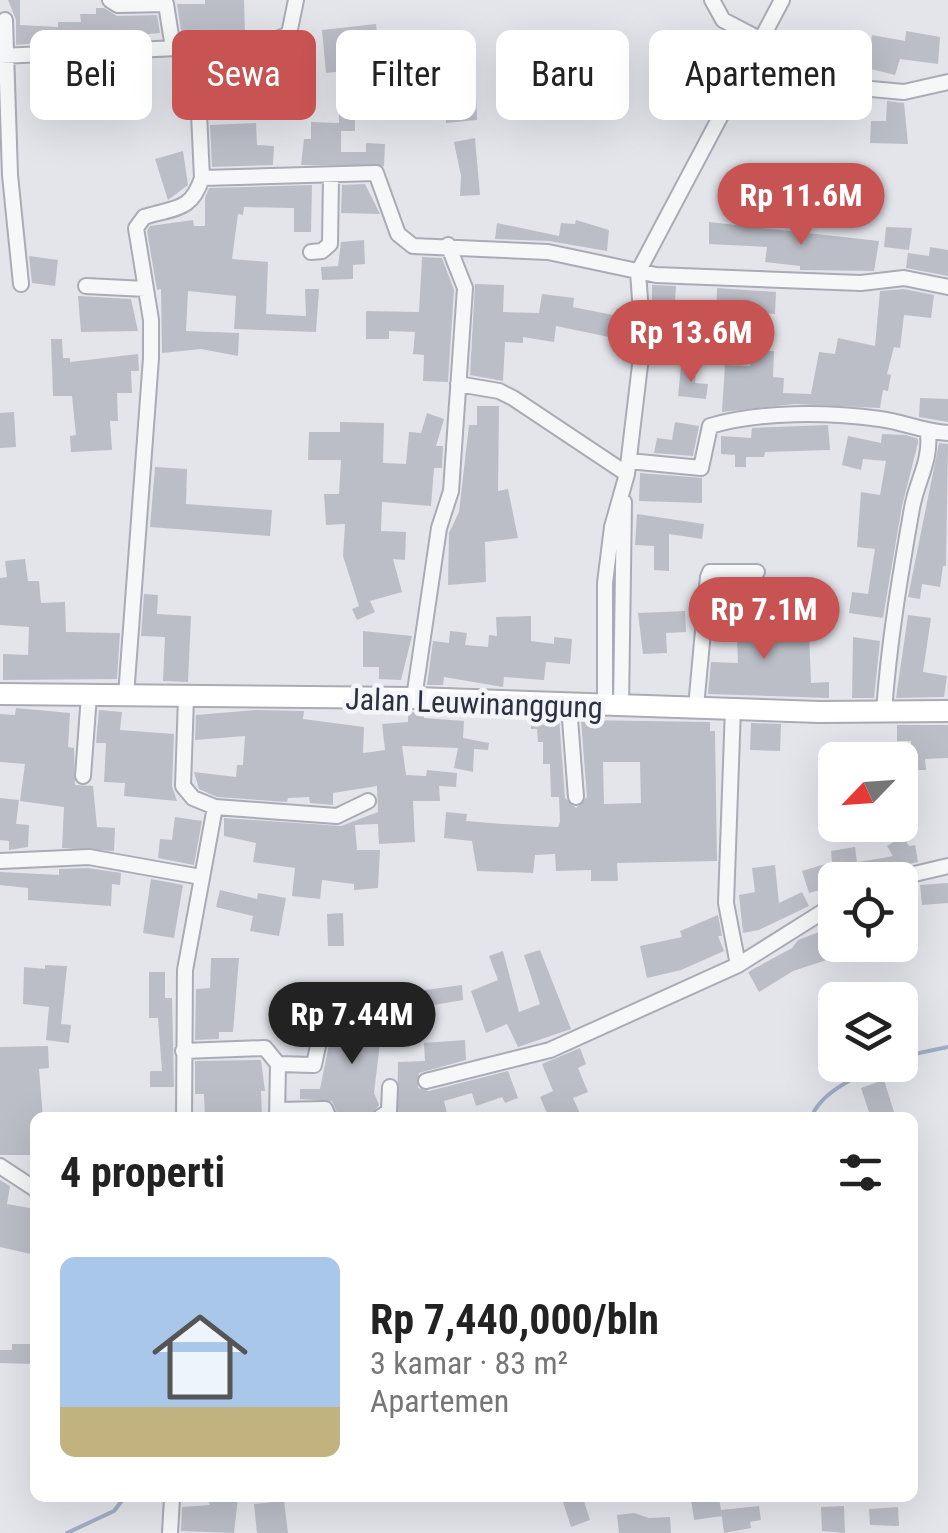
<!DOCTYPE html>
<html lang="id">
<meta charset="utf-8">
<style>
body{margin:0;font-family:"Roboto Condensed",sans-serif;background:#f2f2f2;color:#222;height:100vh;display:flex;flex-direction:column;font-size:38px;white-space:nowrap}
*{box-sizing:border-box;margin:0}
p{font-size:32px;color:#767676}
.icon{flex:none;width:55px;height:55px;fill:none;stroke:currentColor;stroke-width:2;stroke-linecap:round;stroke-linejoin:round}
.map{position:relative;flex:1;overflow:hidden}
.panel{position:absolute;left:30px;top:1112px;width:888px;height:390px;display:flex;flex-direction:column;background:#fff;border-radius:15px;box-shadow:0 10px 40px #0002}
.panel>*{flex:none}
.top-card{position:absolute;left:30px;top:30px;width:890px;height:90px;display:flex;gap:20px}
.needle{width:65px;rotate:245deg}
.fabs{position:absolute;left:818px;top:742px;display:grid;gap:20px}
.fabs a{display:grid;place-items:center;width:100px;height:100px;border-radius:15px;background:#fff;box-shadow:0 10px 40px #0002;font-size:50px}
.price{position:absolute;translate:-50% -85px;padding:0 22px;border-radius:35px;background:#c75352;color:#fff;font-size:32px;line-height:65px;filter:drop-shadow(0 2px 5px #0008)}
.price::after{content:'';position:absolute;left:50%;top:60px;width:30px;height:22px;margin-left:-15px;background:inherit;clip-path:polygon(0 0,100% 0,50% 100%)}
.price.active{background:#222;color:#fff}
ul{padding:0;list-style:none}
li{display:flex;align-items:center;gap:30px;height:250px;padding:0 30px}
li+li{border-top:2px solid #e0e0e0}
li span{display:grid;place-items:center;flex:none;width:280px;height:200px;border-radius:15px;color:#555}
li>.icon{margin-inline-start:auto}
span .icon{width:120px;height:120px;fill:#fffc;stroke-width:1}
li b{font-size:42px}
h2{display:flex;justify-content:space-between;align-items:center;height:120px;padding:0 30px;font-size:42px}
.pill{padding:0 35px;border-radius:15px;background:#fff;box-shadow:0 10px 40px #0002;font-size:35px;line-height:90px}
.pill.active{background:#c75352;color:#fff}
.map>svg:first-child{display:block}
</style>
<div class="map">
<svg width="948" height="1533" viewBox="0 0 948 1533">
<rect width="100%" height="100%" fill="#e4e5eb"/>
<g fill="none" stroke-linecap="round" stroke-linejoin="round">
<path stroke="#a1aec8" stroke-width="4" d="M900 1057 948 1047
M811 1118C821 1091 858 1076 882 1065
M67 1533 114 1511 124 1498"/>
</g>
<path fill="#bbbec7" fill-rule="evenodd" d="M8 0H20V25L58 27V22H81L80 14H96V8H104L117 16 157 15 160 33 16 45V20Z
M205 0H244L245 33 182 37 177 4H205Z
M376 24 381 67 326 73 322 30Z
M906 31 940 37 938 64 900 59 895 75 867 68 872 35 905 41Z
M276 51H293L294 73H257V55Z
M475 72 477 120 446 123 445 104 431 105 429 77Z
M887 101 904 103 908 144 870 143 871 121H886Z
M339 110H355V131H341V152H366V143L385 144 384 166 301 165 304 139H311V122L339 123Z
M256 123 257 145 274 146 273 165 212 167 210 125Z
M475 138 480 195 460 196 461 176 454 142Z
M183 151 188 185 168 200 155 159Z
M365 184 380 214 341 213 342 185Z
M312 185 311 232H294V208L244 207 243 215 238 214 232 259 268 262 266 314 306 316 305 289H319L316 332 234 329 236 296 188 291 186 331 239 333 238 356 201 349 162 353 161 289 157 290 147 231 150 226 193 220 194 226H205V198L209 188Z
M576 220 609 230 607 251 549 241 495 239 497 223 559 236 561 223 575 224Z
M709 222 879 241 874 271 800 270V266L765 262 767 247 709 244Z
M886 227 912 228 909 250 884 247Z
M364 240 365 264 353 265V279L322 280 321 267 338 266 341 242Z
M930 247 948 250V276L906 268 908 253 929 256Z
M29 256 58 260 55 286 32 283Z
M422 257 442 258 454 290 448 382 423 381 424 355 413 354 415 332 389 331V339H366V311L419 312Z
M475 284 504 285 503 312 539 313 542 294 574 298 573 307 613 315 609 337 556 326 554 342 523 337V343L505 342 503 381 470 375Z
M652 285 676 286 674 314 652 313Z
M717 288 776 292 775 314 756 312 755 343 730 342V361L714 359 715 341H708L709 318H716Z
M904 289 934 295 931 318 904 315 900 348 894 347 887 374 891 375 888 391 883 390 880 408 794 404 722 412 725 365 750 366 751 350 774 351 773 377 784 378 783 393 811 394 819 352 835 354 838 338 875 346 880 291Z
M78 296 131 299 138 331 81 332Z
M51 339H62L63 358H70V362L138 354 139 371H131L132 393H117L118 421H110L112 450 71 452 70 436 76 435 72 396H53Z
M681 367 696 369 695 383 708 384 706 399 678 396Z
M920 398 948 399V422L919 417Z
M477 406H499L498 491 508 489 518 538 485 542 486 582 448 585 449 533 459 512 469 425H477Z
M14 412 16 447 0 448V413Z
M427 413 444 419 436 446H443L442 468H434L431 506 382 502 381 531 406 532 405 560 393 559 402 592 370 601 375 612 357 620 352 609 359 606 343 556 345 524 326 525 324 494H339L341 460H308L309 432H340V422L384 423 383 463 406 464 409 432 421 433Z
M675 422 699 426 693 456 654 453 657 438 672 440Z
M828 425 830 450 765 452 764 457H746V467H735V455L721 454V436L751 438 752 428Z
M882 434 906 435 918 439V443L902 506 883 618 849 613 852 592 868 594 875 549 857 547 861 492 880 495 886 461 863 459 861 470 842 465 848 436 881 443Z
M939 443 948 444 946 566H943L940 587 922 584 920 599 908 597Z
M155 467 187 469 186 504 272 510 270 536 150 527Z
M640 473 702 478V503L639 501Z
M637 514 704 524 702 539 669 534V571L654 570V546L635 545Z
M25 559 28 581H39L41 603 65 602 66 632 120 633 117 679 3 680V654L28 655 29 627 0 625V578L7 577 5 561Z
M144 594 158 595 157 614 191 616 188 682 163 681 165 637 141 636Z
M685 611 686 632 666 633 667 653 643 654 638 613Z
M757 611V633L809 632 811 683 829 682V698L708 694 711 662 738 663 737 637H713L715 617Z
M908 615 931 618 923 672 947 676 944 697 896 698Z
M531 616V641L554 644V637L572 639 570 664 546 662 544 680 504 677 503 687 444 677 443 685H427L433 641 449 643 450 631 467 633 465 645 488 647 489 635 497 636 496 617Z
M363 631 412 636 401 680 379 679V667H363Z
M853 637 880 641 874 698H852Z
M16 708 70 713 68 747 74 748 75 785 93 786 97 827 115 828 114 851 62 848 64 807 20 801 25 764 0 762V714L15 715Z
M99 710 122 712 120 730 174 734 172 786 177 801 124 796 125 783 104 782 106 743H96Z
M257 710 304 711 303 719 364 727 363 753 385 750 382 724 408 722V712L424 713V718L464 721 463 738 489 743 488 750 474 749 473 772 454 768 458 748 402 746 406 775 426 776 427 770 457 773 456 787 439 786 440 801H413L415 842 379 844 378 824 355 825 357 850H380L378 888 354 890V884L322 880 320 899 292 896 295 868 253 862 256 843 224 836V818L341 826 378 812 377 786 333 793V805L310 803 309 797 288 798 287 802 217 797 199 789 194 772 236 777 237 765H243L245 736 195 740 196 715Z
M531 716 559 717 565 798 576 808 587 797 581 720 710 722V731H715L717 861 617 863 618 881H591V870L556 871 555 854 535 855 533 873 477 871 472 841 444 838 446 812 467 814 466 821 503 824 558 827 560 822 559 797H551L550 764H543V742H538L537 729H531ZM603 762H640L641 803 604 804Z
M751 723 781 724 780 751 750 750Z
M897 725H948V758L925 759 926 770H912L911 741H897Z
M0 798 19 800 16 824 29 825 28 847 9 850V841L0 840Z
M175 817 202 821 194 865 158 858 160 839 172 840Z
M903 836 909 846 915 845 918 862 874 872 875 880 861 876 830 881 831 887 809 893 802 871 832 862 831 851 855 847 857 862 883 858 893 856 887 846Z
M775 865 779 903 802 892 809 906 759 930 743 933 739 895 755 892 752 868Z
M88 868 121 873 120 885 112 884 111 906 28 900V888L0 885V872L59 875V869Z
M151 879 183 885 174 938 143 933Z
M948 883V903L922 905 920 885Z
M220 890 257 899 258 893 286 898 279 936 250 931 253 916 216 907Z
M343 913 344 946H328L327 914Z
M718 915 722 936H718L724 951 681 970 647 978 640 946 682 937 680 931Z
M835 926V945H842L845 954 793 971 759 992 748 972 792 948 798 940Z
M540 950 571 1029 518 1047 507 1024 486 1033 471 991 498 980 489 956 503 951 519 1012 540 1004 524 955Z
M211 958H239L233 1032H219V1039L195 1040 196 989 210 988Z
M45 965 67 966 61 1024 71 1025 69 1043 46 1040 49 1007 23 1004 24 967 45 969Z
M149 972H165V998H172L174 1087H150V1071H162L158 1018H149Z
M462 985 463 1000 428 1006 425 990Z
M366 990 369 1023 375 1022 380 1043 374 1093 379 1105 369 1118H339L332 1101 300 1099V1089H320L329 1045 352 1042 350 992Z
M465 1040 466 1060 419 1073 418 1088 429 1091 508 1071 518 1098 505 1103 502 1097 476 1106 472 1093 444 1101 447 1113 397 1118 398 1062 425 1061 424 1043Z
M48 1046 49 1068 39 1069 43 1118H35V1132H31L33 1155H0V1047Z
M580 1048 586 1064 578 1068 588 1092 573 1098 582 1118H549L540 1097 553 1091 542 1064Z
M261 1060 265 1091H261L262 1117 205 1118 204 1094H195V1061Z
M884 1080 894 1112 871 1118 861 1088Z
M0 1180 10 1186 7 1204 35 1209V1255L0 1247Z
M12 1344H34L33 1364 0 1363V1350H12Z
M208 1498H238L234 1533 181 1531 182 1507 210 1505Z
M583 1498 590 1520 571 1527 563 1502Z
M719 1498 722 1516 694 1520 691 1499Z
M284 1501 288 1533H257L254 1504Z
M759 1506 761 1520 750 1522 751 1528 724 1533 721 1510Z
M844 1506 845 1533 822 1531 821 1507Z
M898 1507 899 1526 870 1525 869 1509Z
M634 1513 649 1518 670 1517 671 1533H619L617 1515Z"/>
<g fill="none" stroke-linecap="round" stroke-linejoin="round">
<defs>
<path id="minor" d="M110 0 118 5 166 4 173 48
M712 0 723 20 827 74 871 89 904 92 948 82
M5 20 10 175 21 284
M0 56 266 44 289 34 296 0
M202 178 376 173 398 234 413 246 548 252 656 275 861 283 904 278 948 287
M311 252 322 251 330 244 331 176
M86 286 146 289
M458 384 499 391 513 398 627 474
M629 461 701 468 710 426C760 411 828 412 880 419 904 422 924 432 948 433
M126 696 151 358V320L136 228 144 217C175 207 191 212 202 178L196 48
M186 698 183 786 193 798 215 807
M414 698 439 528 451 491 465 288 448 245
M569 706 576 797
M605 707V583L612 527 627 474 643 340 638 272 782 0
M621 707 624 502
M696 707 708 577 710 572H757
M884 711C889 642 900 576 912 508 917 480 931 462 928 433
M83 776 89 695
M0 861 89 857 201 877
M889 880 948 866
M738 965 835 904
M183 1051 265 1048 278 1064 314 1065 320 1036 334 1033 338 995
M426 1081 550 1050 738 965 726 903 733 708
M278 1110 325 1109 329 1118
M184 1118 185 970 215 807 337 816 368 801
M277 1118 278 1064
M379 1118 389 1111 390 1087
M0 1166 35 1189
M170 1533 172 1498"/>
<path id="secondary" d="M0 694 414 698 819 712 948 711"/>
</defs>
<use href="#minor" stroke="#a9abb5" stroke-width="18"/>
<use href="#secondary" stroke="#a9abb5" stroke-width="24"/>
<use href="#minor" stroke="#f6f7f9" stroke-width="14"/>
<use href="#secondary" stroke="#fff" stroke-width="20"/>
</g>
<g text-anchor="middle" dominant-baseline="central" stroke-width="9" stroke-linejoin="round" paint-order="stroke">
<g font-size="30" fill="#2c3142" stroke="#f3f5f8">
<text transform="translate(474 703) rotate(2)">Jalan Leuwinanggung</text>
</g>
</g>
</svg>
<div class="fabs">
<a><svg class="needle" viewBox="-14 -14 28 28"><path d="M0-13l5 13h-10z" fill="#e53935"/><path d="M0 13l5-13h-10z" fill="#767676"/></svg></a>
<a><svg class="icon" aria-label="locate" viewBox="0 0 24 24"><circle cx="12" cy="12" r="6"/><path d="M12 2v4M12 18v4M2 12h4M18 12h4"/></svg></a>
<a><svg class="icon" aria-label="layers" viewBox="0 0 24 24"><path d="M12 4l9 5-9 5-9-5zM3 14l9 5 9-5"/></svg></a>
</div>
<b class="price" style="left:801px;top:248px">Rp 11.6M</b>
<b class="price" style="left:691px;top:385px">Rp 13.6M</b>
<b class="price" style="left:764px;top:662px">Rp 7.1M</b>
<b class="price active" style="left:352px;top:1067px">Rp 7.44M</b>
<div class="top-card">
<a class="pill">Beli</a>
<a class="pill active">Sewa</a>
<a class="pill">Filter</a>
<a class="pill">Baru</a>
<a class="pill">Apartemen</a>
</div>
<section class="panel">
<h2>4 properti<svg class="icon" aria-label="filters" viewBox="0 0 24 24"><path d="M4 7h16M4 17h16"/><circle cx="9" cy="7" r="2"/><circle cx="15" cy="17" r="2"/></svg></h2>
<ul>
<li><span style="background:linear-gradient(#a9c7e8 75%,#c2b280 0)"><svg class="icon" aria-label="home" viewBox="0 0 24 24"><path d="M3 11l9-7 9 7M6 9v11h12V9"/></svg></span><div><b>Rp 7,440,000/bln</b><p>3 kamar · 83 m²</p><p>Apartemen</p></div></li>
</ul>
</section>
</div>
